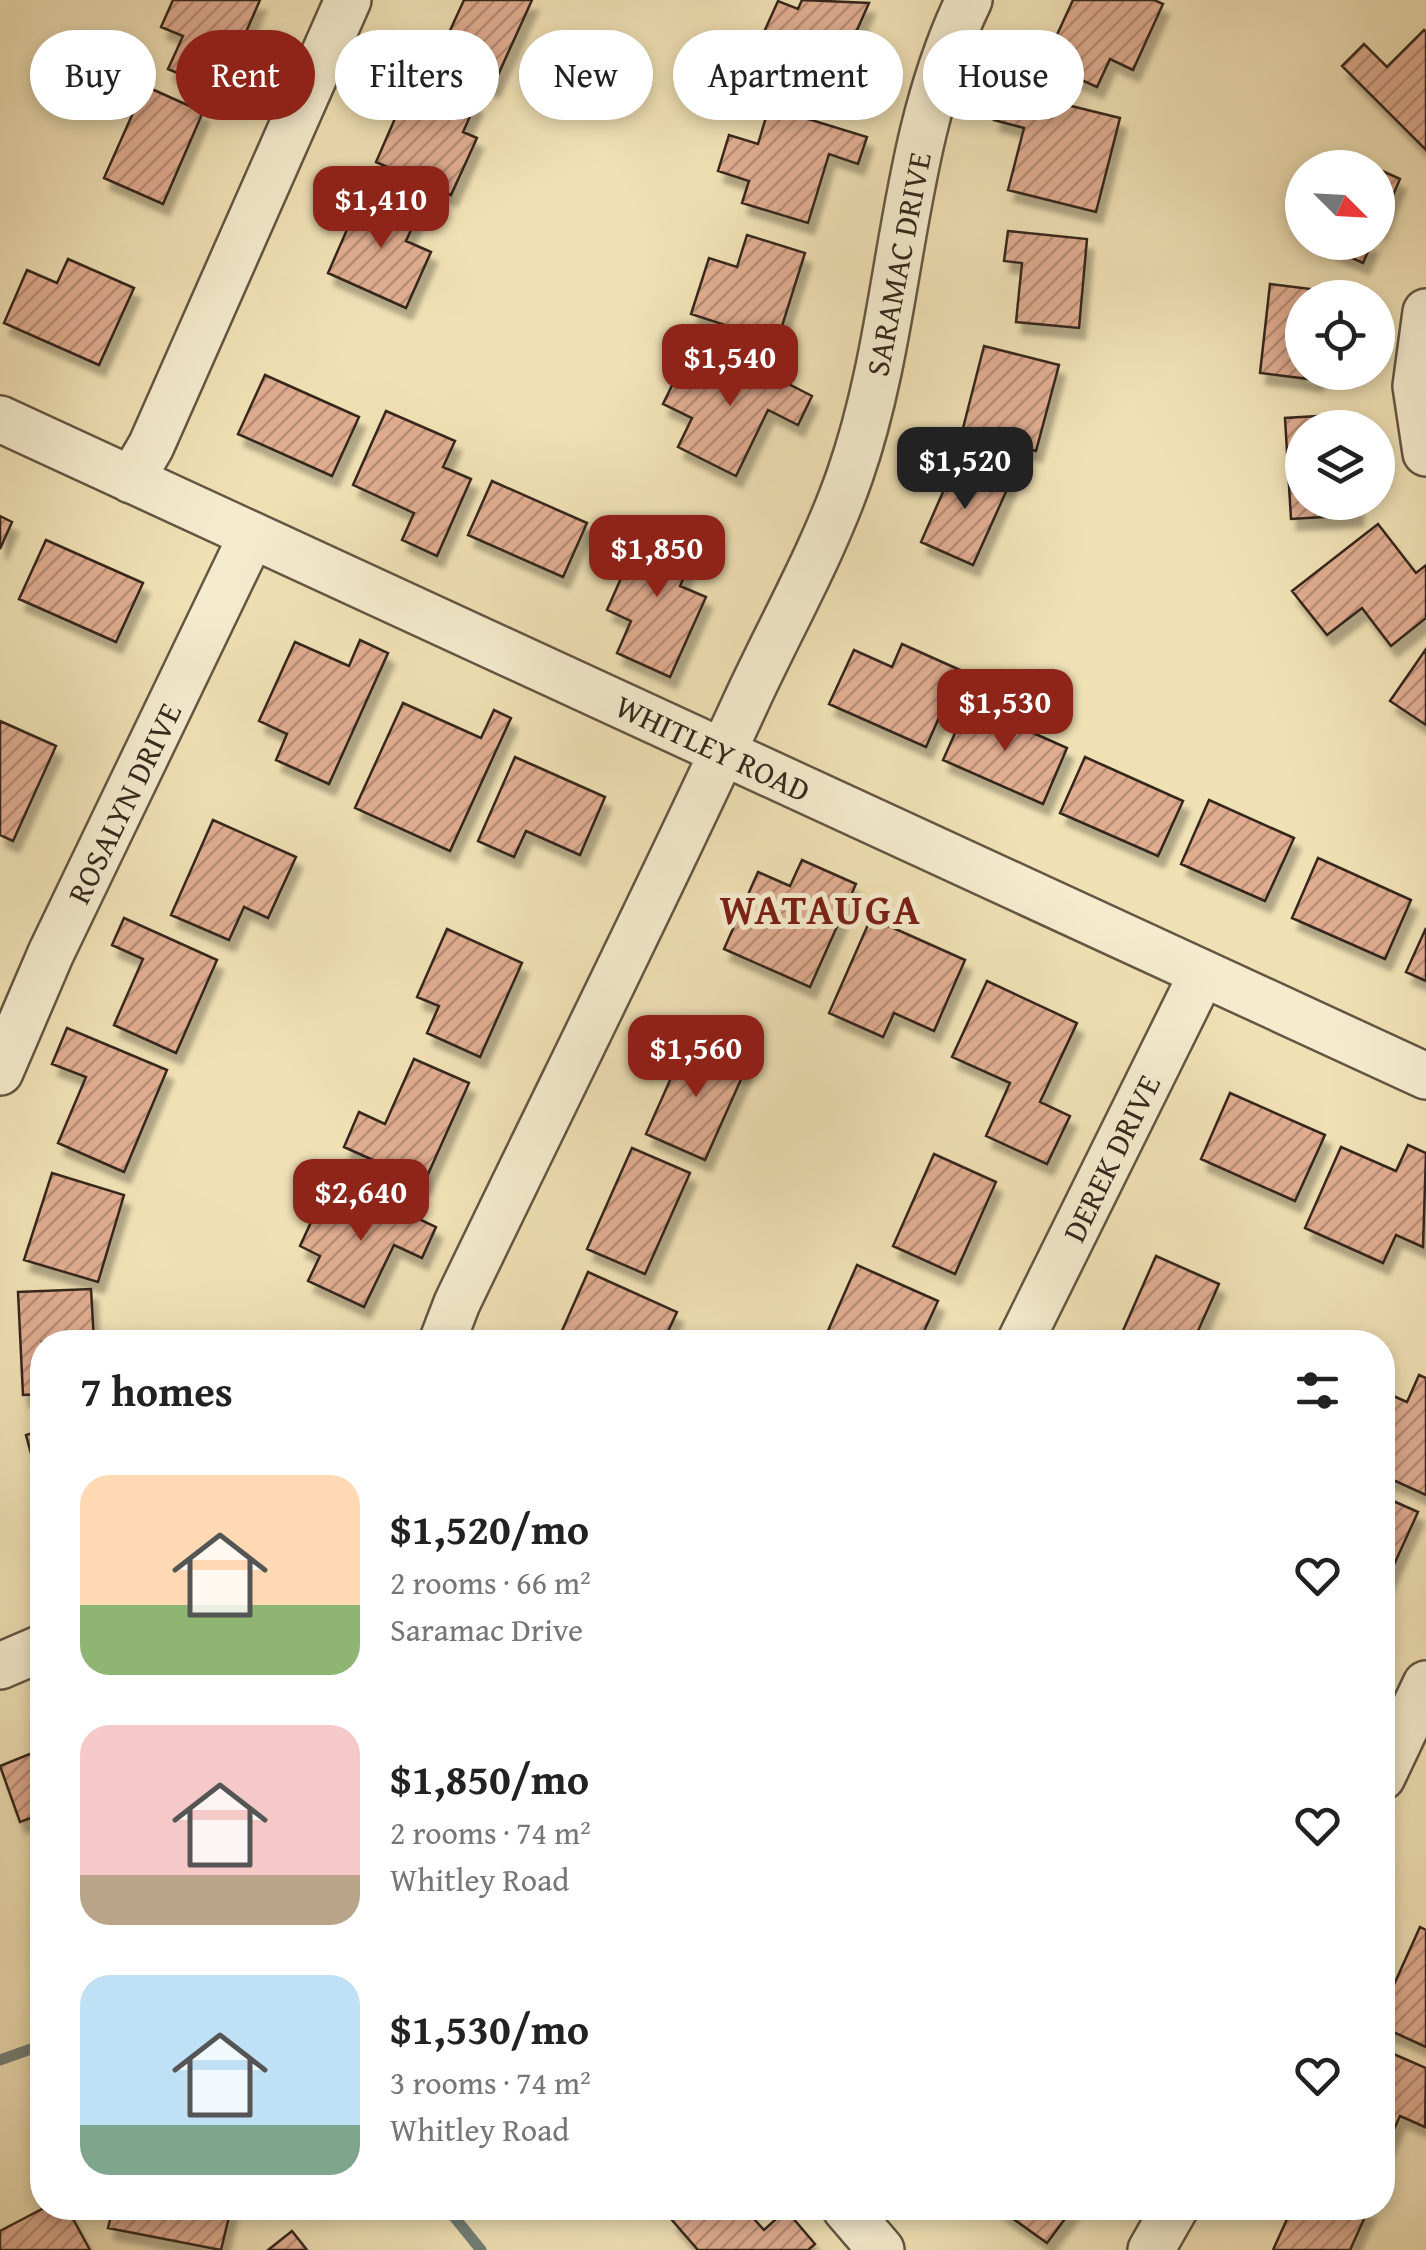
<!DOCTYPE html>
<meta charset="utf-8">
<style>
body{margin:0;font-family:"Gentium Book Plus",serif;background:#f2f2f2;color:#222;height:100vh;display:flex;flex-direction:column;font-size:38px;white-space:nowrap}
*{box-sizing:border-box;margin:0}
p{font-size:32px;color:#767676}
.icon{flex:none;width:55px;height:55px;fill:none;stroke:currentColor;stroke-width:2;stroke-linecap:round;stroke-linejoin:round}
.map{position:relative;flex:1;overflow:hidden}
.sheet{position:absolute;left:30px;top:1330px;width:1365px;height:890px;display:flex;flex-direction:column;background:#fff;border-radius:40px;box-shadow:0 5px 15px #0003}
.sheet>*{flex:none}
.guide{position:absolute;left:30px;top:30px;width:1368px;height:90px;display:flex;gap:20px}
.needle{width:65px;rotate:114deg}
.controls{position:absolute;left:1285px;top:150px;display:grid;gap:20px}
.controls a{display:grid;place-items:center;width:110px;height:110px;border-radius:50%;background:#fff;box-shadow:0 5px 15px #0003;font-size:50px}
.price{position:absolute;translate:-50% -85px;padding:0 22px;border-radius:20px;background:#8f2418;color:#fff;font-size:32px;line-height:65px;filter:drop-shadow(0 2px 5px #0008)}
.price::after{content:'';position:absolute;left:50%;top:60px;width:30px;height:22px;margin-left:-15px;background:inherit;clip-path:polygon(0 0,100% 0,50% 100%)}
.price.on{background:#222;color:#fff}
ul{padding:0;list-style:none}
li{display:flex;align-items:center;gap:30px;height:250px;padding:0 50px}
li span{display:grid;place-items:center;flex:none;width:280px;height:200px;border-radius:30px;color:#555}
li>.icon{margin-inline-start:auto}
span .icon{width:120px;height:120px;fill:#fffc;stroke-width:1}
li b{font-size:42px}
h2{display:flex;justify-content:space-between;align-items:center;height:120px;padding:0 50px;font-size:42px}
.pill{padding:0 35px;border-radius:45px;background:#fff;box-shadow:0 5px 15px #0003;font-size:35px;line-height:90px}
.pill.on{background:#8f2418;color:#fff}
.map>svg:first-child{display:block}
</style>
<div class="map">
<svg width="1426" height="2250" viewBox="0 0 1426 2250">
<defs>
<pattern id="building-hatch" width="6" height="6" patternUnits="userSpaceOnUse" patternTransform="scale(2.5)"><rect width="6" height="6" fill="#e1ad91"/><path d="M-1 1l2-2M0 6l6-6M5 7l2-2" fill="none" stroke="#b78d76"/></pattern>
<filter id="shadow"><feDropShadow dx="6" dy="11" stdDeviation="2.5" flood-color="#0004"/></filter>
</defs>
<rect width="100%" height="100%" fill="#f0e1b5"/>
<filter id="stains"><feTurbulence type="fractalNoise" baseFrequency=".002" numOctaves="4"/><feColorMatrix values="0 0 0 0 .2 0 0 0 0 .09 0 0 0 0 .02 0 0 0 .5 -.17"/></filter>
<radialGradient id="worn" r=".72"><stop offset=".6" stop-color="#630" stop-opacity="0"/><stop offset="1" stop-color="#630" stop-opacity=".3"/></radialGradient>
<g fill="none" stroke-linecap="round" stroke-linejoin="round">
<path stroke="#738178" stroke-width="11" d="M0 2060 42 2045
M447 2208 481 2250"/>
</g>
<path fill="url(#building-hatch)" stroke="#35281d" stroke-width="2.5" filter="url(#shadow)" d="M173 0H260L220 91 168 69 183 36 161 27Z
M464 0H532L493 86 436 61Z
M802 0 869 3 825 102 770 78 782 51 760 41 778 1 798 9Z
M1073 0H1154L1163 4 1133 70 1110 59 1097 87 1044 63Z
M1424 30 1426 32V150L1342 66 1364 44 1387 67Z
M414 75 476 103 463 132 477 138 451 195 376 162Z
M145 86 203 112 163 204 104 178Z
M1002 89 1120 118 1096 212 1008 190 1024 128 994 120Z
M769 107 867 137 858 164 829 154 808 223 742 203 749 181 718 171 729 135 758 144Z
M1342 153 1374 168H1336Z
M1378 169 1400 179 1378 230Z
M364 191 418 215 406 241 431 252 406 308 328 273Z
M1008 231 1087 239 1079 328 1016 322 1022 263 1004 261Z
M747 235 805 253 777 342 691 314 709 258 737 267Z
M1317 242H1372L1363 263Z
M68 259 134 288 99 365 4 323 27 270 57 283Z
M1270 284 1351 294V298H1302V372H1318L1317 380 1260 373Z
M984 346 1059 365 1036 451 962 432Z
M724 351 812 396 798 425 768 410 736 476 678 447 692 418 663 404 684 361 712 375Z
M265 375 359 417 332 476 238 434Z
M386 411 455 441 443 467 471 479 437 556 402 540 414 513 353 485Z
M1351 414 1352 428H1302V502H1357V515L1291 519 1285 418Z
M957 460 1010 483 973 565 921 542Z
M492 481 587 523 563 577 468 535Z
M0 516 12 522 0 549Z
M646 522 698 545 680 586 706 597 670 677 617 653 631 621 607 610Z
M1378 524 1416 573 1426 565V618L1391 646 1362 608 1327 635 1292 591Z
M46 540 143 583 116 642 19 599Z
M360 640 388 653 329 784 276 760 287 734 259 721 295 642 349 666Z
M902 644 960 670 926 747 829 704 854 650 892 667Z
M1426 649V725L1390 701Z
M403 703 481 738 494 710 511 718 450 851 355 808Z
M968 704 1067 748 1043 804 943 760Z
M0 721 56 746 13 841 0 835Z
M515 757 605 797 580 855 526 831 514 857 478 841Z
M1085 757 1183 801 1158 856 1060 813Z
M1209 800 1294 838 1265 901 1181 864Z
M213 820 296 857 268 918 244 907 229 940 171 915Z
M1318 858 1411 900 1385 959 1292 918Z
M802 860 856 884 810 987 724 949 758 872 790 886Z
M124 918 217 960 176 1053 114 1025 143 959 112 945Z
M871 918 965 960 934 1031 894 1013 883 1037 829 1013Z
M1426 928V981L1406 972Z
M447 929 522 963 480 1057 427 1033 439 1006 417 997Z
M987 981 1077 1023 1040 1102 1070 1116 1047 1164 986 1136 1010 1083 952 1057Z
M67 1028 167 1070 124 1172 58 1143 86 1077 52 1064Z
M688 1040 747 1066 705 1160 646 1134Z
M414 1059 469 1083 424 1183 344 1147 359 1112 385 1124Z
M1230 1093 1325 1135 1295 1201 1201 1159Z
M1408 1145 1426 1153 1423 1247 1396 1235 1383 1263 1305 1228 1341 1147 1396 1171Z
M632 1148 690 1173 645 1274 587 1249Z
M934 1154 996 1182 955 1274 893 1246Z
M52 1173 124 1195 98 1282 24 1260Z
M352 1187 436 1227 422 1258 394 1245 364 1307 308 1281 320 1256 300 1246 319 1205 339 1214Z
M1156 1256 1219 1284 1193 1342H1118Z
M857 1265 938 1301 919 1342H823Z
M588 1272 677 1312 663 1342H557Z
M91 1289 94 1342H42V1394L23 1395 18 1292Z
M1419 1375 1426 1378V1495L1382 1475V1391L1407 1402Z
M42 1430V1494L26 1435Z
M1382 1496 1418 1512 1382 1591Z
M42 1749V1814L20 1822 0 1766Z
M1420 1927 1426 1930V2047L1382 2027V2011Z
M1382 2049 1426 2068 1425 2127 1400 2116 1382 2156Z
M44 2208H67L90 2250H0V2231Z
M113 2208H231L221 2250 108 2228Z
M684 2208H744L764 2230 786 2210 815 2244 808 2250H698L671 2219Z
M998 2208H1073L1047 2243Z
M1292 2208H1369L1350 2250H1273Z
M292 2231 307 2250H268Z"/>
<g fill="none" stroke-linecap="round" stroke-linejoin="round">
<defs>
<path id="street" d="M1426 312 1416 386 1426 453
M0 419 1426 1076
M131 480 151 446 348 0
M0 1072 51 953 252 535
M442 1342 457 1303C553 1103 653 904 746 702 780 628 823 553 850 475 904 320 897 148 969 0
M1020 1342 1202 974
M0 1666 42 1648
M1382 1777 1426 1684
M845 2208 881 2250
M1151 2250 1175 2208"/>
</defs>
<use href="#street" stroke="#645643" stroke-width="50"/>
<use href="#street" stroke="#f5eccf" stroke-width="45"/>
</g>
<g text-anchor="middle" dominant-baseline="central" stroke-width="10" stroke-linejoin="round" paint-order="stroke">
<g font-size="32" fill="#35281d" stroke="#f5eccf">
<text transform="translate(898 264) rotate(-79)">SARAMAC DRIVE</text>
<text transform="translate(713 748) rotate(25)">WHITLEY ROAD</text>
<text transform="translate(124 803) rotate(-64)">ROSALYN DRIVE</text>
<text transform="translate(1111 1158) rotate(-64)">DEREK DRIVE</text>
</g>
<g font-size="42" font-weight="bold" letter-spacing="2.5" fill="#7a1f14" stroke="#f5eccf">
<text x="821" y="908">WATAUGA</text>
</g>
</g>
<rect width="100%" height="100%" filter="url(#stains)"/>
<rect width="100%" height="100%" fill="url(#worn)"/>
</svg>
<div class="controls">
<a><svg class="needle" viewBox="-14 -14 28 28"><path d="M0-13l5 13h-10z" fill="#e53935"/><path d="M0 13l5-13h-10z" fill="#767676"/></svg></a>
<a><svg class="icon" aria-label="locate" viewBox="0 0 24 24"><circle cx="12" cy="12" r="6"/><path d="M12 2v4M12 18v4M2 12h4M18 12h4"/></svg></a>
<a><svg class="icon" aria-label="layers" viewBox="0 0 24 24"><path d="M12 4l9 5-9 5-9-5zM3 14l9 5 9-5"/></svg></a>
</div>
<b class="price" style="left:381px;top:251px">$1,410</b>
<b class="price" style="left:730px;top:409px">$1,540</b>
<b class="price on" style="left:965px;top:512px">$1,520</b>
<b class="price" style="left:657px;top:600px">$1,850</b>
<b class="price" style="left:1005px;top:754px">$1,530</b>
<b class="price" style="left:696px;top:1100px">$1,560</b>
<b class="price" style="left:361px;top:1244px">$2,640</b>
<div class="guide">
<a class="pill">Buy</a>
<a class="pill on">Rent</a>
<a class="pill">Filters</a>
<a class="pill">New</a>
<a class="pill">Apartment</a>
<a class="pill">House</a>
</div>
<section class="sheet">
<h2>7 homes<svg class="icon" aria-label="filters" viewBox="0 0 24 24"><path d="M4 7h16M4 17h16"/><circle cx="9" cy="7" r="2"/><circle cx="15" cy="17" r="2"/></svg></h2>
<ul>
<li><span style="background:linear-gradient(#ffd9b3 65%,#8fb573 0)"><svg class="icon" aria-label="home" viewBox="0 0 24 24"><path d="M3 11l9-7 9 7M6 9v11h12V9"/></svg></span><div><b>$1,520/mo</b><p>2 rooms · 66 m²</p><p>Saramac Drive</p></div><svg class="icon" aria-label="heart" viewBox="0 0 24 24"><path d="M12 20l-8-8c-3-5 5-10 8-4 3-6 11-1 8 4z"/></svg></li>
<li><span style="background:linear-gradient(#f6c9c9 75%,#b9a48a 0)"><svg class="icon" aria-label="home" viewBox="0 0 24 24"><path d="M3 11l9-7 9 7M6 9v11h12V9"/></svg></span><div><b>$1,850/mo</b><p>2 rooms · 74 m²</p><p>Whitley Road</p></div><svg class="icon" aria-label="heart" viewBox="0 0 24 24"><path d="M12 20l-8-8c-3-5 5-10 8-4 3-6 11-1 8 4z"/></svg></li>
<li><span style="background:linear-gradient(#bfe0f5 75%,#7fa58c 0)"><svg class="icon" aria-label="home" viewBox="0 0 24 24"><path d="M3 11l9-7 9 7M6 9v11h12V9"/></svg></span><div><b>$1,530/mo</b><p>3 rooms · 74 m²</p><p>Whitley Road</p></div><svg class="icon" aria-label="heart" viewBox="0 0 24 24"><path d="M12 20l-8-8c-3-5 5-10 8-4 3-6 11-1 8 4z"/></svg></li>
</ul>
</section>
</div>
